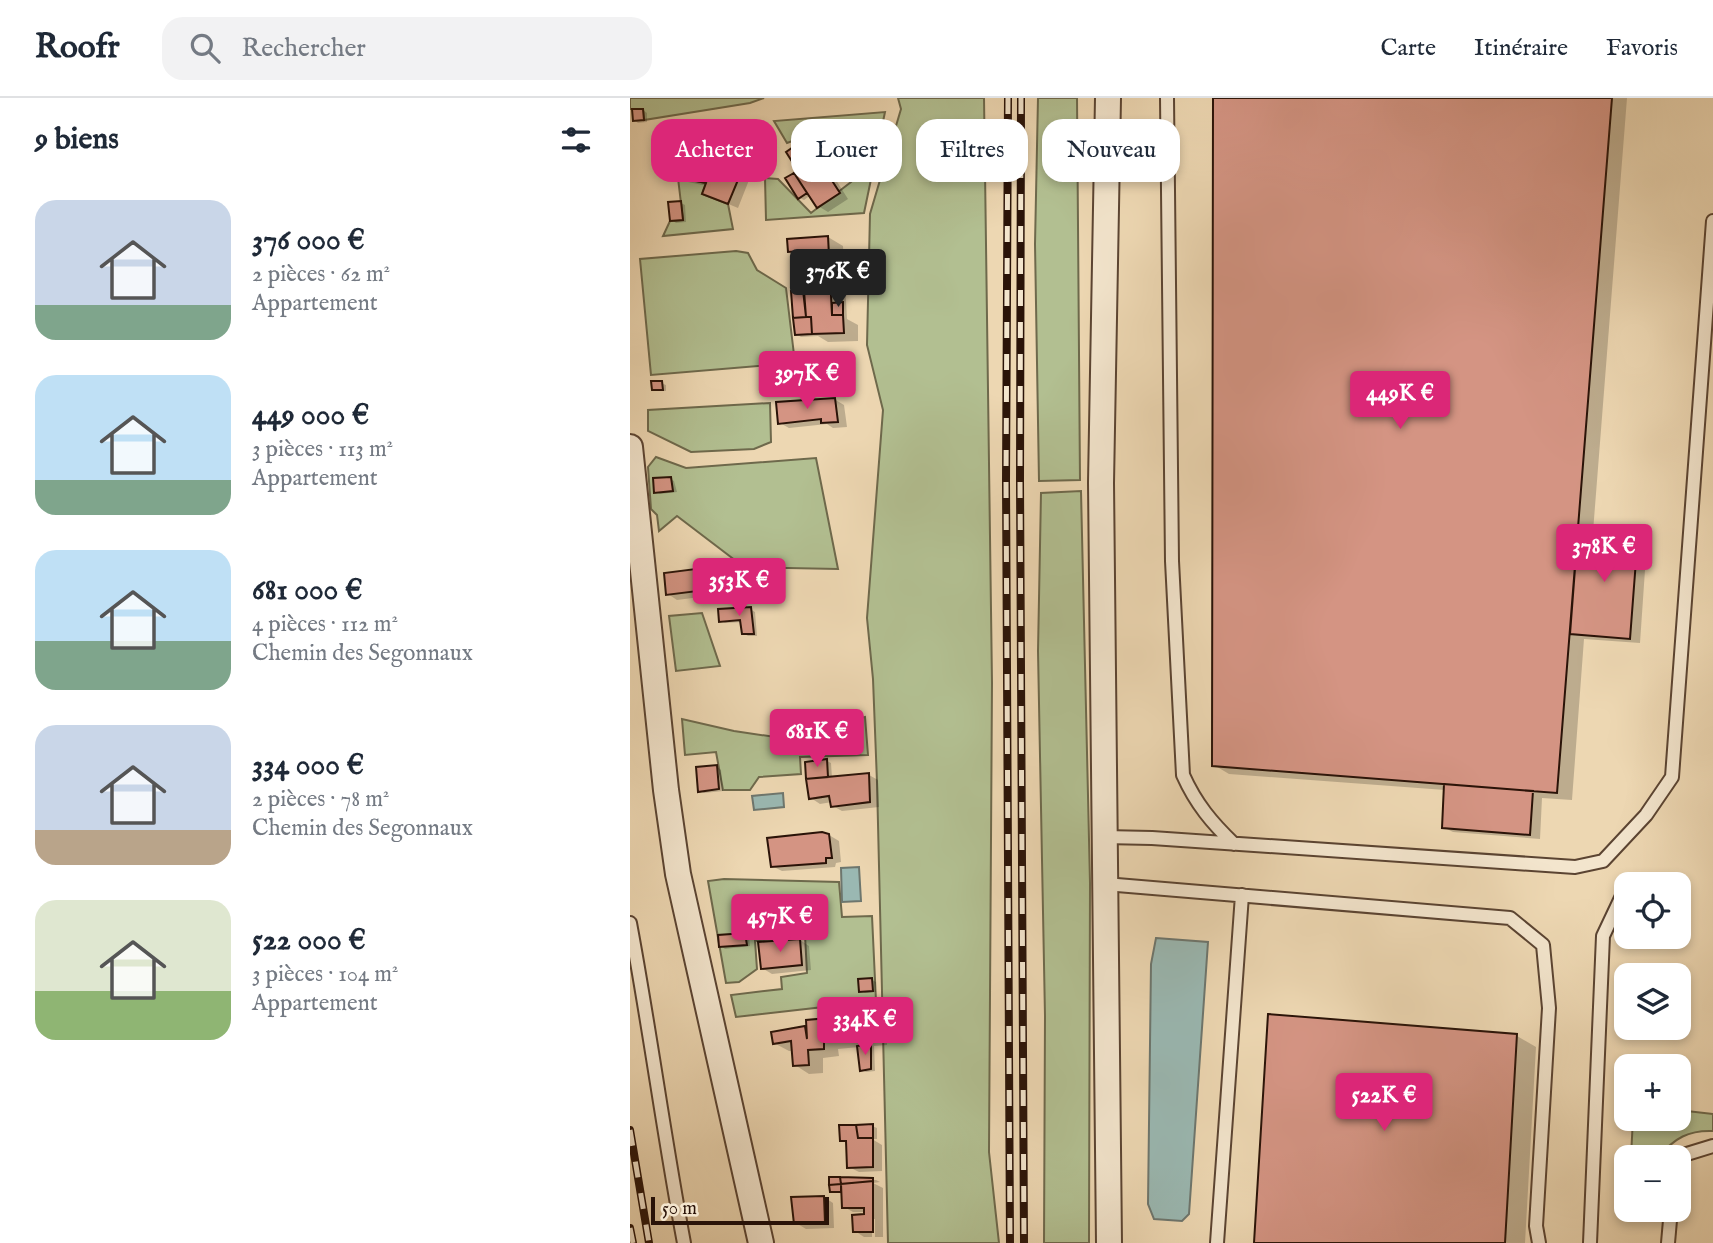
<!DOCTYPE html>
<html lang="fr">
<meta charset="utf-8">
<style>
body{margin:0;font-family:"IM FELL English",serif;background:#f2f2f3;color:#1f2937;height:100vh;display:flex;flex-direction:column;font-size:26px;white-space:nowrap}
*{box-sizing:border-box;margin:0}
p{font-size:23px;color:#747a83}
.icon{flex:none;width:38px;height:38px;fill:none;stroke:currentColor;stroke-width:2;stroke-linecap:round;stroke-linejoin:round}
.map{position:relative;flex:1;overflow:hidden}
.panel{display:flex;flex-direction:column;background:#fff;width:630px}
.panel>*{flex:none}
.hud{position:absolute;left:21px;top:21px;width:665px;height:63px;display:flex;gap:14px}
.fabs{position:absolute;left:984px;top:774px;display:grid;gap:14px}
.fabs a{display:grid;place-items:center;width:77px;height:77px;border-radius:14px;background:#fff;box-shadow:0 4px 10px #0003;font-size:35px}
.scale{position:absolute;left:21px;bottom:18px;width:178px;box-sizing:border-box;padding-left:7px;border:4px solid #2a1308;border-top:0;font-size:19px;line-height:24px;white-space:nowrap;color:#2a1308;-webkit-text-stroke:5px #f3e5cd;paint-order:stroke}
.price{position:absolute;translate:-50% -60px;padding:0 16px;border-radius:7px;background:#db2777;color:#fff;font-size:23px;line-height:46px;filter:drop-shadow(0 2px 4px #0008)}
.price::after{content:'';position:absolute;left:50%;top:42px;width:21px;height:16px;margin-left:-10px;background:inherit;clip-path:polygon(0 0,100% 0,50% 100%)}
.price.selected{background:#222;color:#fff}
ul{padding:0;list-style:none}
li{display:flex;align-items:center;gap:21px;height:175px;padding:0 35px}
li span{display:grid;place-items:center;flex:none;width:196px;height:140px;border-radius:21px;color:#555}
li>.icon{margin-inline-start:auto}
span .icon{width:84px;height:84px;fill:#fffc;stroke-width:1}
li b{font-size:30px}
h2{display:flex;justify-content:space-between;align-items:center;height:84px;padding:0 35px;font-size:30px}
.pill{padding:0 24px;border-radius:21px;background:#fff;box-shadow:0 4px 10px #0003;font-size:24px;line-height:63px}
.pill.selected{background:#db2777;color:#fff}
header{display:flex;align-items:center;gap:42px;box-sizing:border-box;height:98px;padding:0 35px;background:#fff;border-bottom:2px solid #e0e1e3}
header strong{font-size:33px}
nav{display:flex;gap:38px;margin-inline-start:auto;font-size:24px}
.search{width:490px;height:63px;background:#f2f2f3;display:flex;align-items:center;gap:18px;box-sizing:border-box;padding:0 24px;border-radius:21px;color:#747a83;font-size:26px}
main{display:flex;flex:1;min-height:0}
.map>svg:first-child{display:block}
</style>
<header>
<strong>Roofr</strong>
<div class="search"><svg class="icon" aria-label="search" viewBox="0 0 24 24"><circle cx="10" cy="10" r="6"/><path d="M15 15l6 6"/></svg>Rechercher</div>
<nav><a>Carte</a><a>Itinéraire</a><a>Favoris</a></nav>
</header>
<main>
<section class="panel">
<h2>9 biens<svg class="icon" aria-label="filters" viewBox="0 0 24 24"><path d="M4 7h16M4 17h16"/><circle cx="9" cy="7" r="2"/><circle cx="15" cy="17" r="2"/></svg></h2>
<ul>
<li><span style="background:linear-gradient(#c9d6e8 75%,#7fa58c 0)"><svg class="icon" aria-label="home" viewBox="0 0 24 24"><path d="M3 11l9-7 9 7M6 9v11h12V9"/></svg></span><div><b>376 000 €</b><p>2 pièces · 62 m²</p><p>Appartement</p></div></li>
<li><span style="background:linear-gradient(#bfe0f5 75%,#7fa58c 0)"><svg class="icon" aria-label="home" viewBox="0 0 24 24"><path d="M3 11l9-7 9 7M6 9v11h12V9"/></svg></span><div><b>449 000 €</b><p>3 pièces · 113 m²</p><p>Appartement</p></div></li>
<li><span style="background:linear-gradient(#bfe0f5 65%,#7fa58c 0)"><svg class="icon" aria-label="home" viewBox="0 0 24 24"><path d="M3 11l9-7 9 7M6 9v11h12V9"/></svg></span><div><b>681 000 €</b><p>4 pièces · 112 m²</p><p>Chemin des Segonnaux</p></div></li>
<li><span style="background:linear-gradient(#c9d6e8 75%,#b9a48a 0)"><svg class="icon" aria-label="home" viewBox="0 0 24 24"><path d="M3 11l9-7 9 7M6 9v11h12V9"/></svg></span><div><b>334 000 €</b><p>2 pièces · 78 m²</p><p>Chemin des Segonnaux</p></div></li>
<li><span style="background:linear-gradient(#dfe7d0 65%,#8fb573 0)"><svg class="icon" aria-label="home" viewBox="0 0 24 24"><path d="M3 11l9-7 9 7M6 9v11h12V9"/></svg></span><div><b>522 000 €</b><p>3 pièces · 104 m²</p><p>Appartement</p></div></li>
</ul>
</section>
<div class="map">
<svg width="1083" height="1145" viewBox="0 0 1083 1145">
<rect width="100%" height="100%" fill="#edd7b2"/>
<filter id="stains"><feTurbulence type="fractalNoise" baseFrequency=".00286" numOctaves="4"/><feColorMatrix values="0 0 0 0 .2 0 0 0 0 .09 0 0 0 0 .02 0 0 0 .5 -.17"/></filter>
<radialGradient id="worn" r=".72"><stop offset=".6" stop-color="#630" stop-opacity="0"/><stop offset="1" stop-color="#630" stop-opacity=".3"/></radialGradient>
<path fill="#b2bf91" stroke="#6e694c" stroke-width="2" d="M0 0H134L120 5 14 22 13 11H0Z
M268 0H354L362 585 359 1054 369 1145H258L247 684 243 581 237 520 253 312 237 247 240 116 271 11Z
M408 0H447L450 382 409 383 405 146Z
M255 14 234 115 136 122 135 80 148 81 181 115 221 84 210 66 201 71 176 38 157 45 144 23Z
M48 80 76 85 72 96 98 106 103 131 33 138 40 123 53 122Z
M106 153 118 155 127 172 156 190 165 265 21 277 10 161Z
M140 305 141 344 124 351 61 354 18 333V312Z
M26 359 56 370 186 360 208 471 114 469 47 418 29 433 27 417 21 411 18 369Z
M451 393 460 785 459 1145H414L415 918 408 553 411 395Z
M72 515 90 568 46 573 39 518Z
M235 619 238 657 170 659 171 676 129 679 120 692H93L86 654 55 657 52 621 104 633 145 639Z
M94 781 209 784 212 819 242 818 246 903 106 919 101 897 152 891 151 879 177 875 175 837 125 843 127 871 109 884 96 885 78 783Z
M1048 1012 1083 1016V1033C1059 1032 1044 1040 1029 1059H1001L1003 1020H1048Z"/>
<path fill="#9ab8b2" stroke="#6d766e" stroke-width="2" d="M153 695 154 709 124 712 122 698Z
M229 769 231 803 212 804 211 770Z
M526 840 578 844 559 1116 552 1123 524 1121 518 1106 521 866Z"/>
<path fill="#0003" d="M585 0H997L963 434 1008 437 1017 443 1010 545 954 541 942 702 912 700 910 741 823 734 813 729 815 692 599 676 584 667Z
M13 12 17 15V24L8 25 4 22Z
M175 43 185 49 218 101 198 114 188 108 181 97 174 102 170 100 158 81 170 73Z
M112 72 121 77 108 110 84 100 77 88 44 81 34 75Z
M51 105 55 107 56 124 46 125 42 122Z
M198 139 213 148 217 221 228 227V243L198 244 188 238 171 239 166 236 173 194 176 196 173 161 160 153Z
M31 285 36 287V293L23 291Z
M204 301 214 307 217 329 203 330 197 326 159 330 150 325Z
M40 381 44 383 47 394 30 396 26 394Z
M97 468 107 474 109 494 47 502 38 496Z
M120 511 125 514 127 538H118L113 535 112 524 95 525 91 523Z
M197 663 201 665 202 680 239 677 248 682 249 709 212 713 203 708 202 704 190 706 181 700Z
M87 669 91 672 93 693 74 695 70 693Z
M199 737 209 743 211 764 206 765 205 769 152 773 142 768Z
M115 837 119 839 120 848 95 851 91 848Z
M170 842 179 848 181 872 142 876 132 870Z
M242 882 246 884V894L235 895 231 892Z
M242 907 257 915V947L244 948 245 973 236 974 232 972 229 949 208 951 209 958 193 960V975L179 976 165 967 164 953H159L144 945 174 930 178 932Z
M887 938 906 949 895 1145H625Z
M242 1028 247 1030V1041H242L252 1047V1073L229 1074 219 1069 218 1045 212 1042Z
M201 1081 246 1082 250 1084 243 1085 253 1090V1139H245V1121H242V1139H234L225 1133 236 1118V1114H223L214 1109 213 1096 202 1093Z
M194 1099 203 1105 204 1130 176 1131 166 1125Z"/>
<path fill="#d49483" stroke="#2a1308" stroke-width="2" d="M583 0H982L927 695 582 668Z
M2 11H13L14 22 3 23Z
M175 41 210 95 187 110 164 75 168 73 156 54Z
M38 49 87 59 113 70 98 106 72 96 76 85 32 76Z
M164 75 177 95 168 101 155 80Z
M51 103 53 122 40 123 38 104Z
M198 138 202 217H213L214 235 182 236 181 219H176L171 153 158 154 157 141Z
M173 192 176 219 163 220 161 193Z
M213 204V217H202V205Z
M176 219H181L182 236 165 237 163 220Z
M21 283H32L33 292H22Z
M205 300 208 324 191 325V321L148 326 146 304Z
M41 379 43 393 24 395 23 380Z
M948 431 1008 436 1000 541 940 536Z
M97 467 100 489 36 497 34 475Z
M121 509 124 536H112L110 522 89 524 88 511Z
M197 661 198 679 176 681 175 664Z
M87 667 89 691 68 694 66 669Z
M239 675 240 704 201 709 199 698 179 701 176 681Z
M814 686 903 693 900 737 812 730Z
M192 734 199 736 202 760H196V765L141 769 137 740Z
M115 835 117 847 89 849 88 837Z
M170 841 172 867 131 871 128 844Z
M242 880 243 893 229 894 228 881Z
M242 905 243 939 194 944V951L178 952 179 967 163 968 161 943 143 946 141 934 175 928 177 941 176 922 198 920 197 910Z
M638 916 887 936 875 1145H624Z
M241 946V971L230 973 227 948Z
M243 1026V1040H228L226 1027Z
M209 1027H226L228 1040H243V1069L217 1070 216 1043H210Z
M199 1079H210L211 1086 199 1087Z
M210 1079 243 1080V1083L211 1086Z
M243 1083V1134H223L222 1117 234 1116V1110H212L211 1086Z
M211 1086V1094H200L199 1087Z
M194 1098 195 1125 164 1126 161 1099Z"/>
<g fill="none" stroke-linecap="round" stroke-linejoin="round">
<defs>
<path id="service" d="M537 0 542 463 553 677C566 706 582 725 604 746
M474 739 522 740 945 769 973 763 1016 717 1042 679 1083 123
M475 786 880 820 913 847 919 910 906 1128 909 1145
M1039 786 1047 783
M0 825C20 932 34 1039 54 1145
M1047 1059 1083 1048
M587 1145 612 797
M960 1145 973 838 991 800 996 799
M1038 1145 1041 1111"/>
<path id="minor" d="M478 0 471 385 479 1145
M0 349 36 692 48 776 131 1145"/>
</defs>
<use href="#service" stroke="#5b4432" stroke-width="16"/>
<use href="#minor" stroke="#5b4432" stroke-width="28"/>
<use href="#service" stroke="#f3e5cd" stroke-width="12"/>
<use href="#minor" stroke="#f3e5cd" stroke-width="24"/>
<defs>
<path id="rail" d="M378 0 376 383 380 1145
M391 0 390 383 394 1145
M0 1032 19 1145
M0 1130 3 1145"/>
</defs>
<use href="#rail" stroke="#2a1308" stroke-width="8"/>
<use href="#rail" stroke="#f3e5cd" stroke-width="5" stroke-dasharray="16" stroke-linecap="butt"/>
</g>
<rect width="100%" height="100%" filter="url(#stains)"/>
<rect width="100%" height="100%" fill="url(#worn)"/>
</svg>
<div class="fabs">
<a><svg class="icon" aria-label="locate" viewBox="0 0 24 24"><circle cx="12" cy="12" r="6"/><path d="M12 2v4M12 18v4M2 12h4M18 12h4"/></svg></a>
<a><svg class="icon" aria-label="layers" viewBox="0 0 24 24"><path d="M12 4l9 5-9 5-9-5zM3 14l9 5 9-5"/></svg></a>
<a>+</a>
<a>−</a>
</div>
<div class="scale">50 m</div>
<b class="price selected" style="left:208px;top:211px">376K €</b>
<b class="price" style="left:177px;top:313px">397K €</b>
<b class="price" style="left:770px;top:333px">449K €</b>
<b class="price" style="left:974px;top:486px">378K €</b>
<b class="price" style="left:109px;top:520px">353K €</b>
<b class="price" style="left:187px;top:671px">681K €</b>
<b class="price" style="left:150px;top:856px">457K €</b>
<b class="price" style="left:235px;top:959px">334K €</b>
<b class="price" style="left:754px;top:1035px">522K €</b>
<div class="hud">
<a class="pill selected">Acheter</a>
<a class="pill">Louer</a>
<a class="pill">Filtres</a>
<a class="pill">Nouveau</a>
</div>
</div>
</main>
